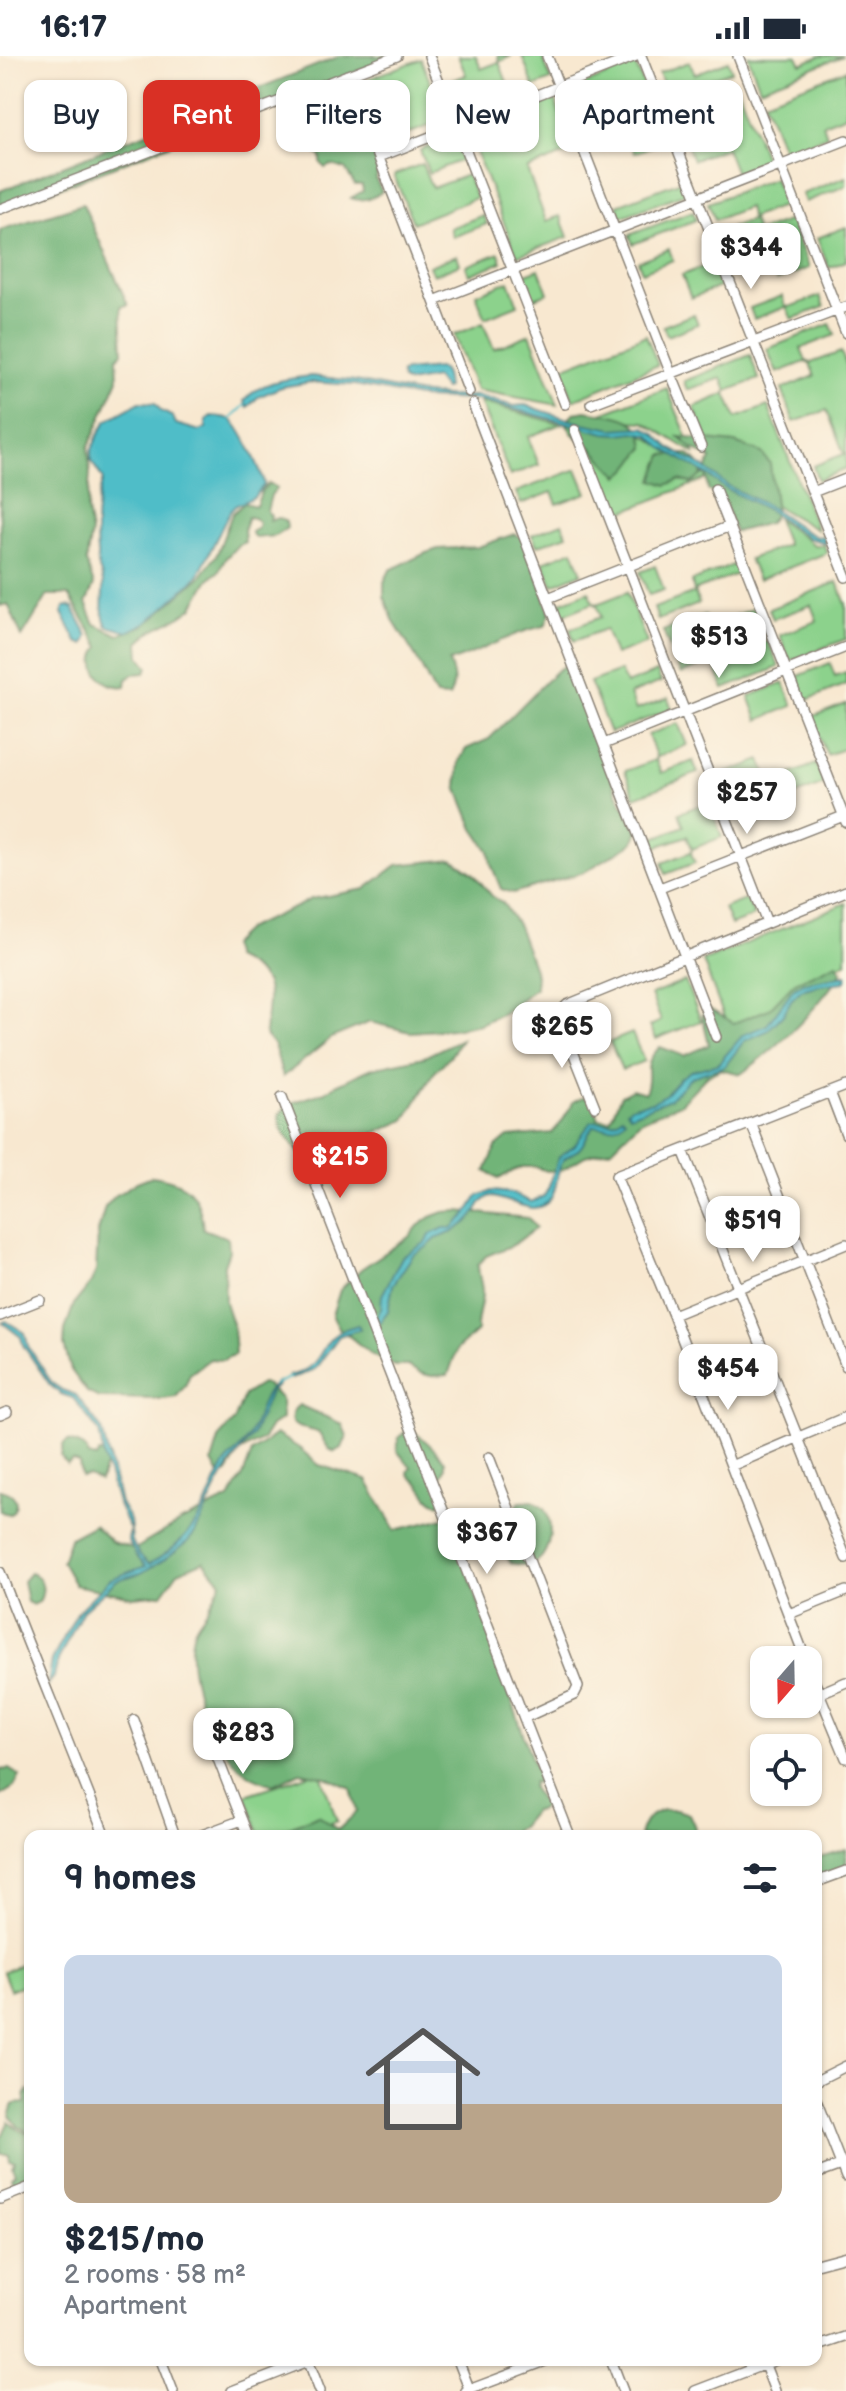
<!DOCTYPE html>
<meta charset="utf-8">
<style>
body{margin:0;font-family:"Balsamiq Sans",sans-serif;background:#f2f2f3;color:#1f2937;height:100vh;display:flex;flex-direction:column;font-size:30px;white-space:nowrap}
*{box-sizing:border-box;margin:0}
p{font-size:26px;color:#747a83}
.icon{flex:none;width:44px;height:44px;fill:none;stroke:currentColor;stroke-width:2;stroke-linecap:round;stroke-linejoin:round}
.map{position:relative;flex:1;overflow:hidden}
.side{position:absolute;left:24px;top:1774px;width:798px;height:536px;display:flex;flex-direction:column;background:#fff;border-radius:16px;box-shadow:0 2px 6px #0004}
.side>*{flex:none}
.guide{position:absolute;left:24px;top:24px;width:798px;height:72px;display:flex;gap:16px}
.needle{width:52px;rotate:200deg}
.fabs{position:absolute;left:750px;top:1590px;display:grid;gap:16px}
.fabs a{display:grid;place-items:center;width:72px;height:72px;border-radius:16px;background:#fff;box-shadow:0 2px 6px #0004;font-size:40px}
.price{position:absolute;translate:-50% -68px;padding:0 18px;border-radius:16px;background:#fff;color:#222;font-size:26px;line-height:52px;filter:drop-shadow(0 2px 4px #0008)}
.price::after{content:'';position:absolute;left:50%;top:48px;width:24px;height:18px;margin-left:-12px;background:inherit;clip-path:polygon(0 0,100% 0,50% 100%)}
.price.current{background:#d93025;color:#fff}
ul{padding:0;list-style:none}
li{display:grid;align-content:center;gap:16px;height:424px;padding:0 40px}
li span{display:grid;place-items:center;height:248px;border-radius:16px;color:#555}
li>.icon{margin-inline-start:auto}
span .icon{width:144px;height:144px;fill:#fffc;stroke-width:1}
li b{font-size:34px}
h2{display:flex;justify-content:space-between;align-items:center;height:96px;padding:0 40px;font-size:34px}
.tag{padding:0 28px;border-radius:16px;background:#fff;box-shadow:0 2px 6px #0004;font-size:28px;line-height:72px}
.tag.current{background:#d93025;color:#fff}
.status{display:flex;justify-content:space-between;align-items:center;height:56px;padding:0 40px;background:#fff;direction:ltr}
.status svg{height:22px;fill:currentColor}
.map>svg:first-child{display:block}
</style>
<div class="status"><b>16:17</b><svg viewBox="0 0 49 12"><path d="M0 12V9h3v3zM5 12V6h3v6zM10 12V3h3v9zM15 12V0h3v12zM26 1h20v11H26zM47 4h2v5h-2z"/></svg></div>
<div class="map">
<svg width="846" height="2335" viewBox="0 0 846 2335">
<rect width="100%" height="100%" fill="#fcf5e5"/>
<filter id="ink" filterUnits="userSpaceOnUse"><feTurbulence type="fractalNoise" baseFrequency=".0125" numOctaves="2"/><feDisplacementMap in="SourceGraphic" scale="16" xChannelSelector="R" yChannelSelector="G"/><feConvolveMatrix kernelMatrix="1 2 1 2 8 2 1 2 1" color-interpolation-filters="sRGB"/></filter>
<filter id="wash" filterUnits="userSpaceOnUse"><feTurbulence type="fractalNoise" baseFrequency=".006" numOctaves="4" result="noise"/><feDisplacementMap in="SourceGraphic" scale="32" xChannelSelector="R" yChannelSelector="G"/><feGaussianBlur stdDeviation="1.8" result="paint"/><feColorMatrix in="noise" values="0 0 0 0 0 0 0 0 0 0 0 0 0 0 0 0 0 1.4 0 .05"/><feComposite in="paint" operator="in"/></filter>
<g filter="url(#wash)">
<rect width="100%" height="100%" fill="#f8e8d0"/>
<path fill="#8cd28c" stroke="#547754" stroke-width="2" d="M458 0H476L481 13 499 6 498 0H511L499 6 512 39 462 59 448 26 466 19Z
M522 0H542L551 24 534 31Z
M748 0H797L801 8 820 0H843L760 32Z
M421 3 445 64 384 87 360 26Z
M728 5 732 15 667 39 659 17 689 6 695 18Z
M635 8 646 34 581 59 571 34Z
M846 14V59L823 68 827 80 784 96 764 45Z
M738 32 766 105 736 117 726 92 693 104 674 56Z
M554 42 574 95 527 113 546 165 560 160 568 181 517 200 468 76Z
M651 49 666 85 634 97 623 71 591 83 587 74Z
M452 81 462 104 429 117 420 94Z
M422 108 432 132 467 119 476 142 413 167 394 119Z
M846 121V130L805 146 802 138Z
M774 122 785 149 753 161 752 164 757 176 790 164 809 212 777 224 767 200 735 212 720 176 751 164 748 151 715 164 708 147Z
M681 125 686 137 621 161 617 149Z
M693 155 696 164 633 188 629 179Z
M483 159 487 168 453 181 450 172Z
M846 171V205L829 212 817 182Z
M669 193 673 204 642 216 638 205Z
M499 197 502 206 469 219 466 210Z
M457 199 460 208 433 219 429 210Z
M713 207 722 230 691 242 682 219Z
M539 213 548 237 532 243 523 219Z
M509 225 518 249 485 262 476 238Z
M782 240 785 250 789 251 820 240 824 251 792 263 786 251 754 263 750 252Z
M694 258 698 268 667 280 663 270Z
M483 267 494 293 530 278 558 349 476 334 454 279Z
M830 268 835 279 801 292 806 305 811 307 841 296 846 309V413L818 424 813 410 844 398 827 354 794 366 782 333 815 320 810 308 805 306 777 317 767 293Z
M646 279 658 309 573 344 562 312Z
M750 299 759 323 727 335 726 338 736 362 768 350 817 474 722 419 694 351 725 338 727 335 722 322 687 334 684 325Z
M667 332 694 397 644 366 586 363Z
M480 346 561 368 528 381 539 409 510 420Z
M583 374 647 381 709 422 617 458Z
M577 413 587 437 557 448 552 436 521 448 516 436Z
M777 463 814 489H824L827 497 758 524 749 503 787 489Z
M562 467 567 479 537 490 532 479Z
M573 494 582 517 553 529 543 506Z
M738 507 742 516 696 534 695 537 699 548 658 564 654 552 694 537 692 525Z
M655 510 664 534 649 539 640 516Z
M837 526 846 548V583L790 605 780 579 817 565 811 549 773 563 769 553Z
M589 535 593 546 597 548 627 536 647 587 615 599 605 573 574 585 570 573 601 561 597 549 593 547 563 559 559 547Z
M754 552 761 570 716 588 722 603 768 585 779 611 724 633 713 605 681 618 663 575 705 559 710 570Z
M830 607 835 620 846 616V628L805 645 796 621Z
M620 615 626 628 657 616 661 626 630 638 636 654 668 642 672 653 610 677 590 626Z
M784 627 793 650 758 664 749 640Z
M846 648V692L827 699 811 661Z
M678 667 687 689 657 701 656 705 661 717 693 705 698 717 635 741 625 715 655 704 656 700 648 679Z
M761 704 770 726 816 708 824 728 779 746 774 735 734 751 721 719Z
M708 746 722 781 692 793 691 797 695 807 666 818 662 807 691 796 692 792 687 780 656 791 652 783 684 770 679 757Z
M747 843 754 860 731 869 724 852Z
M846 847V906L793 930 776 952 733 985 703 905Z
M685 925 701 965 656 983 650 970 661 965 651 939Z
M632 977 644 1005 622 1014 610 986Z
M320 1715 337 1765 291 1780H260L246 1739Z
M30 1905V1926L10 1934 3 1916Z"/>
<path fill="#71b478" stroke="#46684a" stroke-width="2" d="M340 0H396L0 155V135Z
M318 52 330 58C333 69 324 77 324 88L330 93 337 92 341 80 337 75 340 63 346 60 363 67 378 112 376 124 382 135C376 142 360 146 351 142L363 135 362 129H355L345 113 331 109 325 112 321 107V101L311 92 313 79 307 67 312 55Z
M83 148 128 249 121 250 123 296 117 302 118 323 88 392 90 417 87 454 91 477 86 506 94 529 86 547 95 568 119 579 145 569 201 520 217 498 232 458 244 447 256 450 262 434 269 427 277 432 271 439 267 455 271 460 270 465C277 462 279 460 286 466L287 472 275 480 255 482 251 476 257 473 259 467 254 462 248 461 244 473 245 486 238 489 225 503 219 515 209 523 192 552 181 560 151 575 139 587 140 600 148 611 145 617 132 618 127 623 126 630C104 634 85 610 100 591L69 539H48L22 581 8 548 0 550V174Z
M586 355C614 360 642 357 645 392 634 402 632 413 619 420L593 393 572 377 565 365 574 357Z
M679 381 735 387 762 397 770 408 776 456 769 467 735 476 722 443 708 434 706 415 711 403 690 391Z
M676 398H689L698 407 702 419 692 427 679 424 667 429 653 424 663 399Z
M514 478 525 483 550 557 545 570C511 576 482 596 449 606 454 620 456 627 449 641L436 640 417 603 394 566 384 540V526L390 514 426 497 438 493 478 491Z
M567 608 618 739 638 775 633 787 584 816 513 837 501 833 491 808 489 795 474 773 457 731 459 705 466 693 489 683 556 615Z
M453 803 473 817 492 840 503 847 518 870 536 919 535 932 505 956 480 968 453 973 410 976 370 966 331 982 283 1021 274 989 265 979C267 937 280 924 234 902L230 889 248 872 298 850 311 843 365 833 397 809Z
M837 907 842 916C814 957 781 989 741 1018L721 1013 708 1019 680 1048 640 1065 612 1093 585 1100 562 1114 547 1115 535 1111H521L498 1123 486 1115 496 1091 508 1081 552 1077 561 1067 574 1045 586 1040 596 1049 598 1062 610 1064 621 1039 632 1033 645 1037C654 1015 639 1012 660 991L684 1000 709 989 702 959 709 953 734 967 769 953 795 926Z
M461 983 452 998 433 1018 405 1064 371 1079 344 1088 334 1097 341 1114 332 1126 310 1129 304 1104 282 1074 279 1059 288 1048 325 1036 336 1029 372 1012 424 1001Z
M152 1120C187 1125 200 1137 203 1173L228 1182 229 1195 224 1209 225 1246 233 1271 235 1298 223 1304 210 1303 190 1318 185 1330 176 1341 163 1343 99 1342 87 1336 71 1314 64 1289 65 1274 74 1248 91 1227 96 1215 98 1176 105 1151 115 1140 137 1126Z
M458 1155 528 1162 536 1172 513 1189 486 1200 478 1209C478 1218 482 1228 482 1235 483 1247 476 1260 477 1275L457 1293 448 1319 431 1320 420 1317 408 1310H395L372 1299 338 1271 332 1259 340 1234 361 1213 410 1180 418 1170 431 1161 444 1156Z
M261 1328 267 1329 281 1343 282 1363 271 1370 263 1383 240 1396 226 1418 219 1419 212 1406 220 1380 234 1365 244 1339Z
M299 1349 342 1368 347 1380 342 1392 335 1396 329 1393 318 1376 298 1371 292 1367C291 1359 292 1354 299 1349Z
M409 1373C423 1381 434 1392 445 1405V1413L439 1424 443 1437 440 1449C429 1445 428 1440 421 1431 417 1423 411 1425 408 1416L411 1411 397 1395 399 1381Z
M276 1378 299 1392 319 1409 367 1424 395 1474 449 1461 540 1727 533 1726 532 1732 544 1749 540 1754 534 1755 521 1771 515 1773 509 1780H268L318 1759 338 1774 357 1756 351 1732 326 1721 300 1716 274 1729C266 1726 257 1724 250 1719 214 1698 180 1615 194 1575 196 1568 203 1561 207 1554 213 1545 217 1535 221 1526L204 1505 178 1516 162 1538 133 1541 75 1529 62 1506 70 1482 94 1469 112 1486 135 1493 180 1466 229 1443 243 1420 252 1396Z
M68 1385C79 1388 85 1389 88 1400L96 1402 99 1397H105L110 1401 109 1408 104 1413 100 1425 88 1420 81 1421 79 1407 72 1405 67 1409 61 1401 63 1389Z
M0 1434C13 1436 21 1445 12 1457L8 1459 0 1455Z
M533 1445C537 1448 541 1450 544 1453 554 1467 551 1496 536 1506 529 1511 519 1508 511 1507L503 1495C506 1476 507 1461 520 1446Z
M30 1517C44 1521 45 1534 39 1546L33 1549 27 1546 23 1525Z
M9 1713 20 1720 14 1731 0 1740V1714Z
M663 1754H677L689 1758 695 1771 694 1780H639C643 1765 648 1759 663 1754Z
M846 1793V1815L816 1823V1802Z
M28 2034H30V2076L19 2071 10 2060 14 2048 25 2047V2040Z
M9 2065 19 2074 30 2078V2124L22 2127 12 2124 11 2120 15 2117 12 2110 15 2105 10 2104 9 2098H0V2084Z"/>
<path fill="#4fbdc8" stroke="#366c72" stroke-width="2" d="M439 312C446 315 446 325 447 332L444 333 436 322 408 327 402 324 401 317 404 315Z
M311 320 355 325 416 337 445 340H478L514 350 525 349 577 366 613 373 644 371 654 377 671 393 704 411 728 430 772 452 805 475 816 481 823 480 826 487 808 482 770 455 726 433 709 420 661 391 649 379 634 376 619 378 605 377 479 344 424 342 355 329 311 326 281 331 258 341 248 351 244 345C260 325 286 323 311 320Z
M140 346 155 347 161 355 173 361 176 368 200 375 206 372V364L211 360C218 361 225 360 231 364 241 370 263 417 264 429L254 441 235 450 229 457 199 518 194 524 148 566 128 576 107 570C99 553 104 544 103 527 103 521 99 515 98 509 95 481 94 450 103 423L91 405V396L97 381 106 365Z
M68 550 73 552 88 580 84 589 77 586 62 557 64 551Z
M846 919V925L844 926 819 929 801 934 791 944 783 959 767 975 744 985 725 1010 691 1021 670 1043 630 1059 627 1054 633 1050 653 1046 666 1038 680 1022 691 1015 718 1008 743 979 767 969 794 932 804 927Z
M622 1060 625 1063C616 1075 606 1071 594 1070 587 1077 586 1085 580 1092 574 1098 564 1099 561 1108 554 1124 559 1150 533 1152 526 1152 501 1142 490 1140L481 1147 474 1159 466 1167 453 1176 437 1182 427 1191 413 1199 393 1229 388 1255 378 1268 376 1261 381 1253 382 1239 402 1201 425 1187 431 1178 444 1172H452L466 1159 478 1140 492 1135 511 1137 531 1146 544 1140 548 1133 559 1101 575 1089 591 1066C603 1063 612 1072 622 1060Z
M6 1265 25 1277 28 1290 52 1327 62 1334 76 1339 102 1374 120 1447 130 1464 132 1485 139 1499 149 1508C172 1496 192 1477 204 1452 211 1437 216 1422 225 1408 234 1397 247 1388 252 1374 260 1357 261 1339 277 1326L278 1329 270 1336 253 1379 229 1410 216 1433 195 1477 187 1486 164 1504 141 1517 117 1524 83 1554 58 1604 54 1621 48 1628 52 1604 78 1555 110 1523 146 1510 136 1500 128 1484 130 1474 117 1447 104 1403 99 1376 73 1342 61 1338 50 1329 23 1289 21 1281 3 1267Z
M358 1269 360 1273 339 1280 315 1313 291 1323 289 1320C326 1311 316 1290 339 1276 344 1273 352 1271 358 1269Z"/>
<g fill="none" stroke-linecap="round" stroke-linejoin="round">
<path stroke="#4fbdc8" stroke-width="2" d="M230 364 245 349
M275 1328 291 1321"/>
</g>
</g>
<g filter="url(#ink)">
<g fill="none" stroke-linecap="round" stroke-linejoin="round">
<defs>
<path id="street" d="M429 0 565 348
M547 0 671 318 701 391
M641 0 846 521
M738 0 846 277
M347 19 469 336
M379 101 636 0
M0 153 397 0
M434 245 846 84
M473 348 716 981
M591 348 846 251
M575 374 767 867
M715 433 846 766
M813 436 846 423
M548 542 730 470
M604 688 846 591
M660 832 846 759
M830 1036 846 1078
M282 1041 570 1780
M595 1051 560 963 561 955 567 949 846 835
M751 1067 846 1310
M683 1094 846 1502
M673 1259 846 1188
M0 1260 40 1244
M0 1359 7 1356
M489 1401 578 1631 574 1639 524 1662
M731 1410 846 1361
M0 1516C34 1604 71 1692 105 1780
M789 1558 846 1535
M806 1604 673 1259 616 1120 846 1030
M808 1610 846 1702
M818 1638 846 1626
M134 1664 175 1780
M206 1672 248 1780
M199 1780 242 1764
M816 1826 846 1815
M816 2025 846 2010
M816 2044 846 2121
M816 2118 846 2107
M0 2143 30 2131
M816 2208 846 2200
M816 2291 846 2281
M161 2304 173 2335
M308 2304 320 2335
M458 2304 470 2335
M611 2304 623 2335
M763 2304 775 2335
M232 2335 311 2304
M466 2335 548 2304
M695 2335 776 2304"/>
</defs>
<use href="#street" stroke="#8a8276" stroke-width="12"/>
<use href="#street" stroke="#fff" stroke-width="9"/>
</g>
</g>
</svg>
<div class="fabs">
<a><svg class="needle" viewBox="-14 -14 28 28"><path d="M0-13l5 13h-10z" fill="#e53935"/><path d="M0 13l5-13h-10z" fill="#747a83"/></svg></a>
<a><svg class="icon" aria-label="locate" viewBox="0 0 24 24"><circle cx="12" cy="12" r="6"/><path d="M12 2v4M12 18v4M2 12h4M18 12h4"/></svg></a>
</div>
<b class="price" style="left:751px;top:235px">$344</b>
<b class="price" style="left:719px;top:624px">$513</b>
<b class="price" style="left:747px;top:780px">$257</b>
<b class="price" style="left:562px;top:1014px">$265</b>
<b class="price current" style="left:340px;top:1144px">$215</b>
<b class="price" style="left:753px;top:1208px">$519</b>
<b class="price" style="left:728px;top:1356px">$454</b>
<b class="price" style="left:487px;top:1520px">$367</b>
<b class="price" style="left:243px;top:1720px">$283</b>
<div class="guide">
<a class="tag">Buy</a>
<a class="tag current">Rent</a>
<a class="tag">Filters</a>
<a class="tag">New</a>
<a class="tag">Apartment</a>
</div>
<section class="side">
<h2>9 homes<svg class="icon" aria-label="filters" viewBox="0 0 24 24"><path d="M4 7h16M4 17h16"/><circle cx="9" cy="7" r="2"/><circle cx="15" cy="17" r="2"/></svg></h2>
<ul>
<li><span style="background:linear-gradient(#c9d6e8 60%,#b9a48a 0)"><svg class="icon" aria-label="home" viewBox="0 0 24 24"><path d="M3 11l9-7 9 7M6 9v11h12V9"/></svg></span><div><b>$215/mo</b><p>2 rooms · 58 m²</p><p>Apartment</p></div></li>
</ul>
</section>
</div>
